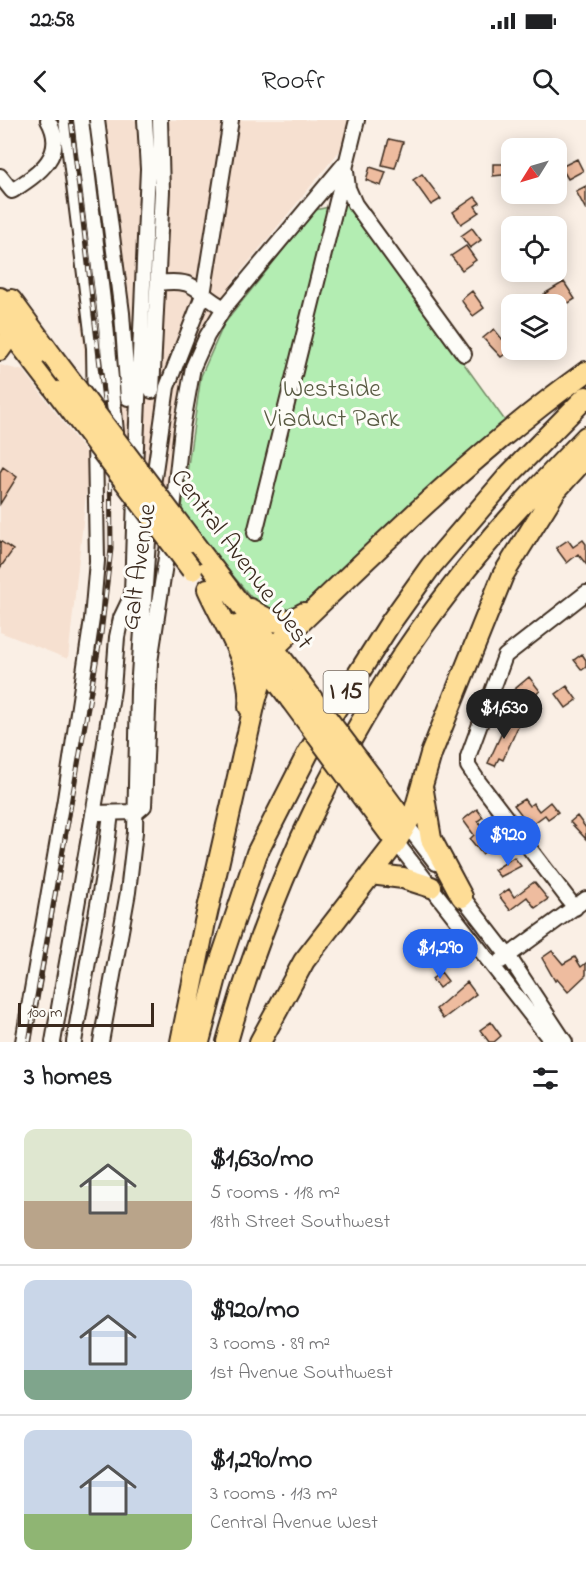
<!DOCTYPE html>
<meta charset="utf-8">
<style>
body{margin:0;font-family:"Indie Flower",sans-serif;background:#f6f6f6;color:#202124;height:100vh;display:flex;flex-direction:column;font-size:22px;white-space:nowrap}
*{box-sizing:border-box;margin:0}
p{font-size:20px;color:#757577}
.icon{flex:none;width:33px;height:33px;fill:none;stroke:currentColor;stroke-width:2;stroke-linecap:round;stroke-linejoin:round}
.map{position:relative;height:922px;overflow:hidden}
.panel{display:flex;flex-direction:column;background:#fff;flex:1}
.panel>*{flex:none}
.needle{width:39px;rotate:233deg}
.tools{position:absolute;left:501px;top:18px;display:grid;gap:12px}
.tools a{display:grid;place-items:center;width:66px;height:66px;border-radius:12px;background:#fff;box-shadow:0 3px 15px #0003;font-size:30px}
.scale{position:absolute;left:18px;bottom:15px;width:136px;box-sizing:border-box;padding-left:6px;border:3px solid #3b2a1e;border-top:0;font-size:16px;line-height:21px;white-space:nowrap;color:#3b2a1e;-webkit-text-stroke:4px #fdfcf7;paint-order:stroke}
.price{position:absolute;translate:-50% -51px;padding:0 14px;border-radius:21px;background:#2563eb;color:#fff;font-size:20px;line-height:39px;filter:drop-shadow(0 2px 3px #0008)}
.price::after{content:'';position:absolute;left:50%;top:36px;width:18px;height:14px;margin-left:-9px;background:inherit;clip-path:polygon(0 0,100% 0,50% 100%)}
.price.selected{background:#222;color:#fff}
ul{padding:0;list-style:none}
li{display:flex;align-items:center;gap:18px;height:150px;padding:0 24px}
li+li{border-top:2px solid #e0e0e0}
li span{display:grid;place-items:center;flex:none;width:168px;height:120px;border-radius:12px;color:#555}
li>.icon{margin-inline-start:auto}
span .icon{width:72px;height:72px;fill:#fffc;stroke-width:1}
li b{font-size:26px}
h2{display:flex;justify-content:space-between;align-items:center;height:72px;padding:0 24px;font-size:26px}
.status{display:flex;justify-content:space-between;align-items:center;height:42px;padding:0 30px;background:#fff;direction:ltr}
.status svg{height:16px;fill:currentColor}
header{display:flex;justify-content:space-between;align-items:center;height:78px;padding:0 24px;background:#fff;font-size:27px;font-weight:600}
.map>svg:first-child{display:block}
</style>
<div class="status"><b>22:58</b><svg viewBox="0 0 49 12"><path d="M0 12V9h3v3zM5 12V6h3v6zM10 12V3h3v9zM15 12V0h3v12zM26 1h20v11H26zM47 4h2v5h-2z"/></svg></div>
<header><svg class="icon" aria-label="back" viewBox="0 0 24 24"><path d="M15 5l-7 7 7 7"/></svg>Roofr<svg class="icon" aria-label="search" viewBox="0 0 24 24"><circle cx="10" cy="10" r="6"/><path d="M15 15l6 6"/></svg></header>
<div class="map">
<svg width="586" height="922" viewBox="0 0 586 922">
<rect width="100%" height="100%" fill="#faefe5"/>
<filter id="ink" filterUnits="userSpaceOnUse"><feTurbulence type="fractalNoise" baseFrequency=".0167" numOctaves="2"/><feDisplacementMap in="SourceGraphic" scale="12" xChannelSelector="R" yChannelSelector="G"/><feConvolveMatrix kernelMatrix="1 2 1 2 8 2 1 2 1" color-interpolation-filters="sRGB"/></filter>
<g filter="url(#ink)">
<path fill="#f6e0d0" d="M56 0H349L342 28 234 160 190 237 167 376 85 268 86 256 65 32Z
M0 245 24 251 90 338 68 539 0 512Z"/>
<path fill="#b3edb2" stroke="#778c68" stroke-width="1.5" d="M348 83 506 302 303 490 280 496 256 483 181 394 201 256 224 204 315 90Z"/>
<path fill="#eebc9f" stroke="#3b2a1e" stroke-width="1.5" d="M389 19 403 22 395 48 382 45Z
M577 39 583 51 568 59 561 47Z
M512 41V54L493 56V44H506Z
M370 47 386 52 381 66 366 60Z
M422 54 441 79 431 85 413 60Z
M586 66V90L576 71Z
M475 77 480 83 475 86 479 92 461 104 453 92Z
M472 108 481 120 470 128 461 116Z
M466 126 476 140 462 150 451 136Z
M564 162 575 179 556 191V184H551L544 174Z
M472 171 484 188 473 196 461 180Z
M494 209 502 219 512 212V229L501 237 483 218Z
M3 347 17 357 0 384V352Z
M568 420 573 427 583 420 586 424V444L578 434 567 443 556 428Z
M0 421 13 430 0 448Z
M582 534 586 540V547L582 550 574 540Z
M529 557 540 571 518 587 509 574Z
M567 566 577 580 566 588 556 574Z
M504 597 520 602 503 640 499 638 495 646 488 643 504 608 500 607Z
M524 679 529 686 533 683 539 691 550 682 558 692 548 699 545 695 530 706 514 685Z
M477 689 483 697 478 701 495 724 482 734 470 719 474 715 463 700Z
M577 696 586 708V719L570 702Z
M514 737 521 746 500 757 494 750Z
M534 762 548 779 535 788 527 777 510 790 499 776 509 769 514 777Z
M552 831 563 844 575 837 581 847 586 843V855L568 872 557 859 555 861 542 838Z
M441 852 448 861 439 868 432 859Z
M467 862 476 874 443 899 436 889Z
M491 902 501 916 494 922H489L480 910Z"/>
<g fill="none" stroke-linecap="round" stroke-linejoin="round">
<defs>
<path id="minor" d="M66 0 94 228 95 293
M81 0 106 205 117 323
M97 0 122 193 128 278
M346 51 348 68 355 84 464 234
M0 56 12 71C38 54 68 35 48 0
M158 163C198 158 193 171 224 188
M152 271 162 71 160 0
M135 349 148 49 145 0
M152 372 167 267 203 175 231 0
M172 399 182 308 193 247 207 216 224 188 345 43
M255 413 357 0
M93 693 137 692 144 686 150 542 169 418
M406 704 436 743
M396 722 552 922
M457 770 509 837 565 922
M575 788 478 661 468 646V637L505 536 586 473
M501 841 586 779
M23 922 65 679 92 499 97 441 95 321
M53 922 101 649 113 569 117 517 121 498 132 475 135 375
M74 922 104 750 111 693
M101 922 128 772 135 712 138 570 150 391"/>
<path id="major" d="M0 231 12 214"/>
<path id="highway" d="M0 178 12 198 14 208
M11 180 52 236
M0 198 57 272
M192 421 301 564
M208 469C224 505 253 546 249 587
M250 489C272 503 281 507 304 493
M236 506 291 580
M378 666 406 704
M423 671 431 719 462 777
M361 675 396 722
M371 754 403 758 431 767
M181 922 205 802 255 582 265 546 274 528C374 432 473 333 586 252
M199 922 219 846 257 733 308 633 391 502 431 446 510 354 586 277
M227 922C272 760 349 599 453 466 493 413 540 365 586 317
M260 922 304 841 396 722 415 690 431 634 503 455 556 370 586 337"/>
</defs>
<use href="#minor" stroke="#3b2a1e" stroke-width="18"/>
<use href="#major" stroke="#3b2a1e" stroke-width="22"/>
<use href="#highway" stroke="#3b2a1e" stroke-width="24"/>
<use href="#minor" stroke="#fdfcf7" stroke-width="14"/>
<use href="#major" stroke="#fedd96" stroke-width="18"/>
<use href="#highway" stroke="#fedd96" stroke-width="20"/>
<defs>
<path id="rail" d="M29 922 101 514 111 429 110 331 71 0"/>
</defs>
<use href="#rail" stroke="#3b2a1e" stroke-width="5"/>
<use href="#rail" stroke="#fdfcf7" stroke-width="3" stroke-dasharray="9" stroke-linecap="butt"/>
<defs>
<path id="highway-bridge" d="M52 236 192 421
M57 272 192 450
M301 564 378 666
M291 580 361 675"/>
</defs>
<use href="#highway-bridge" stroke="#3b2a1e" stroke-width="24" stroke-linecap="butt"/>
<use href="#highway-bridge" stroke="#fedd96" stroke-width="20"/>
</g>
</g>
<g text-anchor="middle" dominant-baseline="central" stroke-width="6" stroke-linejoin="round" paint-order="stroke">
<rect fill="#fdfcf7" stroke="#75695f" stroke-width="1.5" x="323.5" y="551" width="45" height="42" rx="4.5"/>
<g font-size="24" font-weight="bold" fill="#3b2a1e">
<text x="346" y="572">I 15</text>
</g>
<g font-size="26" fill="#595b43" stroke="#fdfcf7">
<text x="332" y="270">Westside<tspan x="332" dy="30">Viaduct Park</tspan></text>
</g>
<g font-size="26" fill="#3b2a1e" stroke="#fdfcf7">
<text transform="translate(241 440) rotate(53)">Central Avenue West</text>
<text transform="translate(140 447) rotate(-82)">Galt Avenue</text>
</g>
</g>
</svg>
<div class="tools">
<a><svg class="needle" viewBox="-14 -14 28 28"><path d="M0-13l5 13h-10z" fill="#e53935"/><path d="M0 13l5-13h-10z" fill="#757577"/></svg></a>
<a><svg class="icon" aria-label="locate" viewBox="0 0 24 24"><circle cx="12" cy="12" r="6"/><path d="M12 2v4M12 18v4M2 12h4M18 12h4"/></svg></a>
<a><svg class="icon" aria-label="layers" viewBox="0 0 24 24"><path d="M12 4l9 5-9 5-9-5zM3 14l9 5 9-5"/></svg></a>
</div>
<div class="scale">100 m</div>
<b class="price selected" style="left:504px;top:620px">$1,630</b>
<b class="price" style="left:508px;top:747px">$920</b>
<b class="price" style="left:440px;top:860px">$1,290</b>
</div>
<section class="panel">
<h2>3 homes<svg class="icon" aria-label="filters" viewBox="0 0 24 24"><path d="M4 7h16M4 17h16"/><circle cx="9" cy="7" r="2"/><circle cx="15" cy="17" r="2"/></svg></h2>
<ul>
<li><span style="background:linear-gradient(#dfe7d0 60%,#b9a48a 0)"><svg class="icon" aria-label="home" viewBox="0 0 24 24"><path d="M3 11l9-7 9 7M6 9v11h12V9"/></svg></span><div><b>$1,630/mo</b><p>5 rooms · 118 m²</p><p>18th Street Southwest</p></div></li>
<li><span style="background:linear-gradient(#c9d6e8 75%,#7fa58c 0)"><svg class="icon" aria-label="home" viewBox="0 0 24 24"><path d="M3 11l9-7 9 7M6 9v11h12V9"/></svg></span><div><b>$920/mo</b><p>3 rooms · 89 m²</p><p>1st Avenue Southwest</p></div></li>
<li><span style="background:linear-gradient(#c9d6e8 70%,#8fb573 0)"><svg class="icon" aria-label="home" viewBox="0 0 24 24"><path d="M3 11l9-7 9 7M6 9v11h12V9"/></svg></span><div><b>$1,290/mo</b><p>3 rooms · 113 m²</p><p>Central Avenue West</p></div></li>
</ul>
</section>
